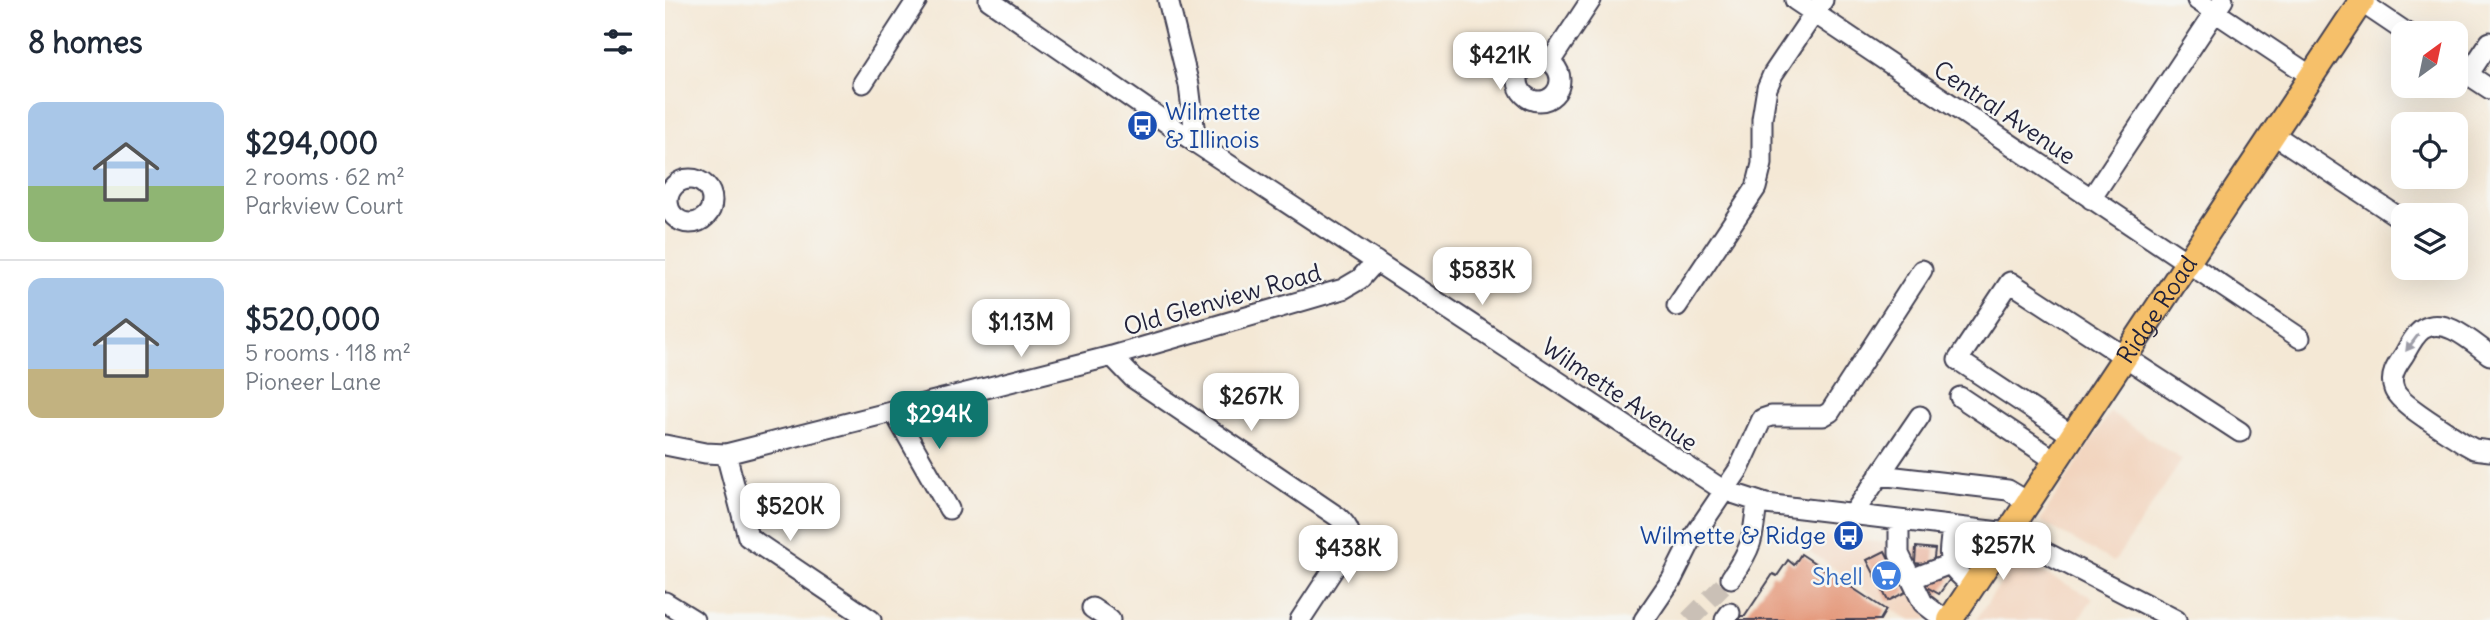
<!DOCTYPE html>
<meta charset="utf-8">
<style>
body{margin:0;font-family:Delius,sans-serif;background:#f2f2f3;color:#1f2937;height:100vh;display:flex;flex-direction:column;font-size:26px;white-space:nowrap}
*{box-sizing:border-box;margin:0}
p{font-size:23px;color:#747a83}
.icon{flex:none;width:38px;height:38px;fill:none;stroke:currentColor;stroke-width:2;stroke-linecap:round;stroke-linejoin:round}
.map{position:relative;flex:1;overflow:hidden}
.side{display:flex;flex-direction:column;background:#fff;width:665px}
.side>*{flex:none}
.needle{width:46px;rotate:33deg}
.tools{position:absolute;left:1726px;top:21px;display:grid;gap:14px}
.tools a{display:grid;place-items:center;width:77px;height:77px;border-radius:14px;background:#fff;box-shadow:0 7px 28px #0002;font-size:35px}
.price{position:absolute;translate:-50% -60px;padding:0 16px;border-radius:14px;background:#fff;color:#222;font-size:23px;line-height:46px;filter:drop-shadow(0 2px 4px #0008)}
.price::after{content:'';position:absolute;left:50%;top:42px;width:21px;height:16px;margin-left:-10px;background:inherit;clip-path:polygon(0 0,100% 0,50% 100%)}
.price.on{background:#0f766e;color:#fff}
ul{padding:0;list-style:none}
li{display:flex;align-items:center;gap:21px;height:175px;padding:0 28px}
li+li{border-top:2px solid #e0e1e3}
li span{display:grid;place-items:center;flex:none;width:196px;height:140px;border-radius:14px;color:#555}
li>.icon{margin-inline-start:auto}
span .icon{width:84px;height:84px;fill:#fffc;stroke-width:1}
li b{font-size:30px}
h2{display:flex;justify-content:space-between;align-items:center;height:84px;padding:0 28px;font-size:30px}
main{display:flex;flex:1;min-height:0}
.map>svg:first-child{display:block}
</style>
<main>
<section class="side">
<h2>8 homes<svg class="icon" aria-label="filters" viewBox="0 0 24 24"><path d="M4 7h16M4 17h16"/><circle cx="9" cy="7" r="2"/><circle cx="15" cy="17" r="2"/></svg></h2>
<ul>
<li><span style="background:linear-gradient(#a9c7e8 60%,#8fb573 0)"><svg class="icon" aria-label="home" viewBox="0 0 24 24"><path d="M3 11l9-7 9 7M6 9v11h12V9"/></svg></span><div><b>$294,000</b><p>2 rooms · 62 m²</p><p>Parkview Court</p></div></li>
<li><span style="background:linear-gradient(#a9c7e8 65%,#c2b280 0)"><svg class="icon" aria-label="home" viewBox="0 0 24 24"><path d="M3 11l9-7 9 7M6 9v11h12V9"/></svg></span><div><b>$520,000</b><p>5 rooms · 118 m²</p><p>Pioneer Lane</p></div></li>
</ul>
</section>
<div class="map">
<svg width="1825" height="620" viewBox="0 0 1825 620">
<rect width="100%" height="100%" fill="#f6f6f2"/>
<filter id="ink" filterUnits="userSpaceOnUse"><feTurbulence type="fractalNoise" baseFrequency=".0143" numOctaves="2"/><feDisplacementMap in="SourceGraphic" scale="14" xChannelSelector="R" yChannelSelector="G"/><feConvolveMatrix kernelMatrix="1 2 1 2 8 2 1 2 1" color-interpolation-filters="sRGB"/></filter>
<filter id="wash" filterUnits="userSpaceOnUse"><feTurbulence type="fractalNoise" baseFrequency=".00686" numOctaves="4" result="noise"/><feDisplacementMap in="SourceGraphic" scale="28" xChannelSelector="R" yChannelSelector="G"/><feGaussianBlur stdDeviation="1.57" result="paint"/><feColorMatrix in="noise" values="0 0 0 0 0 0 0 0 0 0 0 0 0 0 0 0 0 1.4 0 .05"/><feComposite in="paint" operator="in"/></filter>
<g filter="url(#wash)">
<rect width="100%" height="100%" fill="#f4e8d5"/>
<path fill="#f2d4be" d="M1445 412 1517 460 1449 562 1375 521Z
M1117 532 1306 552 1261 620H1243Z
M1352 559 1428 598 1413 620H1311Z"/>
<g id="blocks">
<path fill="#e4987a" d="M1251 547 1270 549 1268 565 1250 563Z
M1220 551 1241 592 1223 601 1202 560Z
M1136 554 1221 610 1215 620H1073L1076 616H1080L1108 574 1112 576 1123 560 1129 565Z
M1271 570 1285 579 1274 594 1260 586Z"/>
</g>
</g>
<g filter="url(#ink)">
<use href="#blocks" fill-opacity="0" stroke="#424052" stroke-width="2"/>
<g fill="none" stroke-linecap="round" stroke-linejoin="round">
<path stroke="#cac0b6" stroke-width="19" stroke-dasharray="19 10" stroke-linecap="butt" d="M1024 620 1066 578"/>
<defs>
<path id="minor" d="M324 0 531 143 1058 490 1101 504 1343 533 1511 620
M503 0 524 85 531 143
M1130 0 1635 338
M1532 0 1646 76
M1696 2 1742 33
M853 80a21 21 0 1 1 42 0a21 21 0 1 1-42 0Z
M885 62 926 0
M1790 66 1825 89
M1803 75 1825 42
M198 83 252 0
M1608 134 1738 220
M3 201a22 22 0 1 1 44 0a22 22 0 1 1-44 0Z
M1426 199 1558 0
M1012 306 1091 188 1097 164V119L1102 88 1108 74 1158 0
M1825 355C1808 343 1781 316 1758 329 1750 334 1744 346 1739 355 1732 365 1724 376 1729 389 1733 404 1786 434 1800 444L1809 449 1825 451
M447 356 468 378 673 517C682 525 686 531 685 544L635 620
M1295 397 1391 461
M229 412 284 509
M1408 436 1293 360 1345 282 1575 432
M0 445 40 453 61 454 447 356 678 289 695 279 711 261
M61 454 83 537 206 620
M1214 475 1343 490 1363 502
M1188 514 1255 416
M1234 520V554L1258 603 1280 620
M1287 526C1284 561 1278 563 1308 586
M1066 578C1088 546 1088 539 1092 501
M1246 579 1285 564
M0 602 29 620
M427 608 445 620
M979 620 1007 579 1028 537 1074 469 1097 419 1106 416H1158L1165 412 1257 270
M1060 620 1065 613"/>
<g id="major">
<path id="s1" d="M1285 620 1697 0"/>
</g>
</defs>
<use href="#minor" stroke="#424052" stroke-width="23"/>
<use href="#major" stroke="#424052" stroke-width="28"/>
<use href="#minor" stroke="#fff" stroke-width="19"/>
<use href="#major" stroke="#f6c06b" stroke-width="24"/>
</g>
<defs><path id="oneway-solid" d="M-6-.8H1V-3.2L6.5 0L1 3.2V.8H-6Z" transform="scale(1.75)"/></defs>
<use fill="#9c9ca7" href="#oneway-solid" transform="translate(1747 343) rotate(127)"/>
</g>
<defs>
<symbol id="bus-disc" viewBox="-11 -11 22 22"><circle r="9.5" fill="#1a4fb4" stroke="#f6f6f2"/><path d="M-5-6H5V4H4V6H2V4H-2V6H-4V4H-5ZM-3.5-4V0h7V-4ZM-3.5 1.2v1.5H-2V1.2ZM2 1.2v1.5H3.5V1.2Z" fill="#fff"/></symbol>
<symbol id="supermarket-disc" viewBox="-11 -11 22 22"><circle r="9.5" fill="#3f7fe0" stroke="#f6f6f2"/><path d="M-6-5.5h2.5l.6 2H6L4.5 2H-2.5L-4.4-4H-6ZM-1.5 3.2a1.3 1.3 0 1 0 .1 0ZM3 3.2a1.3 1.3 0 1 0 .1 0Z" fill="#fff"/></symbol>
</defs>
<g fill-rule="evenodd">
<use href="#bus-disc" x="460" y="108" width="35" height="35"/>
<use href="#bus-disc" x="1166" y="518" width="35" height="35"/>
<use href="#supermarket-disc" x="1204" y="558" width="35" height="35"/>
</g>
<g text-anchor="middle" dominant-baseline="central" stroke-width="5" stroke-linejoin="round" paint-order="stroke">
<g font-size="24" fill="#164399" stroke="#f6f6f2" text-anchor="start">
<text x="500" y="111">Wilmette<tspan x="500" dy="28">&amp; Illinois</tspan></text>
<text x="1161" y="535" text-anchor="end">Wilmette &amp; Ridge</text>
</g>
<g font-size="24" fill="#22223b" stroke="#f6f6f2">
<text transform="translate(1340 112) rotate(34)">Central Avenue</text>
<text transform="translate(557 299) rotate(-16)">Old Glenview Road</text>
<text stroke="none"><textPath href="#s1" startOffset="373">Ridge Road</textPath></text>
<text transform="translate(955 394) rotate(34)">Wilmette Avenue</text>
</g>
<g font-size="24" fill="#366cbe" stroke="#f6f6f2" text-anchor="end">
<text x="1198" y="576">Shell</text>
</g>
</g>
</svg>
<div class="tools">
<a><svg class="needle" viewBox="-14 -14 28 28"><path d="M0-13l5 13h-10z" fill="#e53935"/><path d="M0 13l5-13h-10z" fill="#747a83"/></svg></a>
<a><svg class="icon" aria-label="locate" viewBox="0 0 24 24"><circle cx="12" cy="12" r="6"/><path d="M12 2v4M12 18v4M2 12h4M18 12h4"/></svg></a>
<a><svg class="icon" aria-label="layers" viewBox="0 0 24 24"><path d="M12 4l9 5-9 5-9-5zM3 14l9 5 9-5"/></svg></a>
</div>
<b class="price" style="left:835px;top:92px">$421K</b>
<b class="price" style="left:817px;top:307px">$583K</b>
<b class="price" style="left:356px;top:359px">$1.13M</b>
<b class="price" style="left:586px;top:433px">$267K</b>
<b class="price on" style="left:274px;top:451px">$294K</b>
<b class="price" style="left:125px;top:543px">$520K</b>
<b class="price" style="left:1338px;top:582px">$257K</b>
<b class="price" style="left:683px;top:585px">$438K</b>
</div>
</main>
